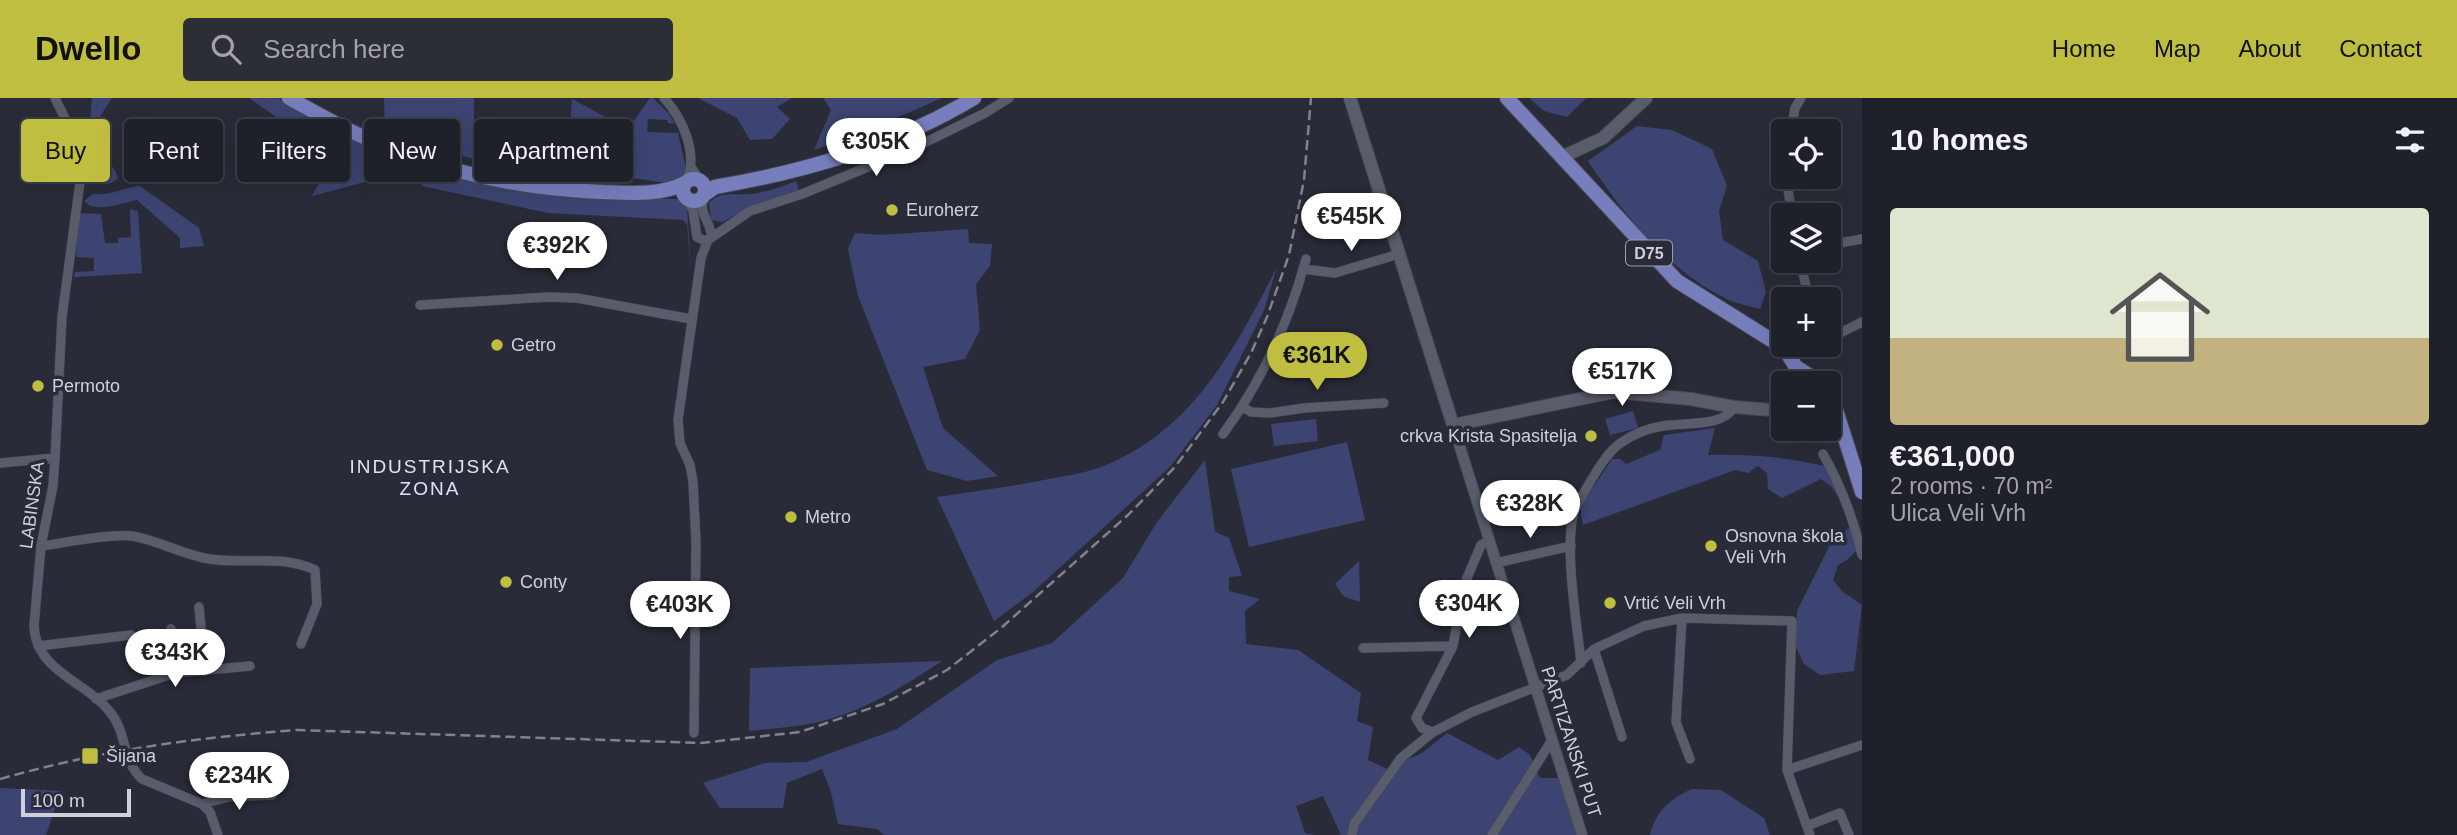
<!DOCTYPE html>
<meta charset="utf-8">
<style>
body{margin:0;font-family:Helvetica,sans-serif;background:#2c2e36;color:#f1f3f6;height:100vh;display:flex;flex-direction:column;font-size:26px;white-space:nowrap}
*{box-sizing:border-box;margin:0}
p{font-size:23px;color:#a1a3a8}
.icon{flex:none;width:38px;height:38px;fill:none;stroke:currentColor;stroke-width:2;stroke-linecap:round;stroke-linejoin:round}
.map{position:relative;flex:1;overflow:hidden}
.details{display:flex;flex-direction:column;background:#1f212a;width:595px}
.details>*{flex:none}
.banner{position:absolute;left:21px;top:21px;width:665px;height:63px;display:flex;gap:14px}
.fabs{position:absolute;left:1771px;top:21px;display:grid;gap:14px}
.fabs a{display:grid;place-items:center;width:70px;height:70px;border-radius:7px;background:#1f212a;box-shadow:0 7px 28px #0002,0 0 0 2px #3c3e47;font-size:35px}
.scale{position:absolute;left:21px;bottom:18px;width:110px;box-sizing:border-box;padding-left:7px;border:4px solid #cfd1d9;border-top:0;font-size:19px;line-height:24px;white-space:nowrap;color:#cfd1d9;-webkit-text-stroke:5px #292c38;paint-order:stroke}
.price{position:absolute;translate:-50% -60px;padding:0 16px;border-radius:24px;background:#fff;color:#222;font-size:23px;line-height:46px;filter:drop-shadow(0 2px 4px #0008)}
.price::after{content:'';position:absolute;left:50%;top:42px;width:21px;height:16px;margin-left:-10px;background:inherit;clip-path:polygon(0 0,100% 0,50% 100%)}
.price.active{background:#c0be41;color:#111}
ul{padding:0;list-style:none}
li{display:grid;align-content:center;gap:14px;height:371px;padding:0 28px}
li span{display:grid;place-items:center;height:217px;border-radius:7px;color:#555}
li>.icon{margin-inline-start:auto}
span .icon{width:126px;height:126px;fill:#fffc;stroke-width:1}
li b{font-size:30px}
h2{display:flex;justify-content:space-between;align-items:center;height:84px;padding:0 28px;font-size:30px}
.tag{padding:0 24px;border-radius:7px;background:#1f212a;box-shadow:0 7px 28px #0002,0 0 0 2px #3c3e47;font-size:24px;line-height:63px}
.tag.active{background:#c0be41;color:#111}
header{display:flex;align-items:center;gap:42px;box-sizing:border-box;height:98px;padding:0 35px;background:#c0be41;color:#111}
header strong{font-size:33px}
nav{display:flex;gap:38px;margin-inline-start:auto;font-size:24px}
.search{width:490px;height:63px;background:#2c2e36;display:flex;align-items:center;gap:18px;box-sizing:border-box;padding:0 24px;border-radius:7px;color:#a1a3a8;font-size:26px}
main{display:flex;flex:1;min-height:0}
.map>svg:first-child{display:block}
</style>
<header>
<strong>Dwello</strong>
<div class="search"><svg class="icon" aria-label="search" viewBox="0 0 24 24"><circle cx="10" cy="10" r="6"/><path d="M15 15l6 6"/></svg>Search here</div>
<nav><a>Home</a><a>Map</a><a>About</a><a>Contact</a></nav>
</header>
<main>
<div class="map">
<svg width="1862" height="737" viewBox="0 0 1862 737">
<rect width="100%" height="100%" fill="#292c38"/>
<path fill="#3d4472" d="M92 0H112L97 23 100 26 94 40C98 61 114 63 118 80 109 89 100 86 89 81L86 72Z
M249 0H278L389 60 391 77 312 98 319 85 304 38Z
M384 0H474V61C445 53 414 48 385 38Z
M650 0H653L669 16 675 26 668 25 667 22 648 21 647 34 678 35 687 75 684 80 668 85 632 80 578 82 496 64 568 60 572 1 628 31Z
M698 0H792L777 9 790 21 772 41 750 42 737 20Z
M823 0H942L855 38 814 52 831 12Z
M1529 0H1586L1567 19 1544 13Z
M1637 28 1672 32 1712 51 1727 88 1719 113 1723 142 1758 163 1766 194 1760 211C1750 208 1739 206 1729 202 1669 174 1624 117 1588 63Z
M421 71 525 94 580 100 680 101 687 108 691 175 687 126 683 122 548 115 422 88Z
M796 83 799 93 746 111 723 124 711 122 709 105C720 92 737 98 752 96 767 94 782 89 796 83Z
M140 88 199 130 204 148 180 150V140L137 102C122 105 95 116 84 103L93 96C110 98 122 90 140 88Z
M130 111 138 113 142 175 74 179 75 174 94 173V160L76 159 79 115 101 116 105 145H118V140L131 139Z
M968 131 969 145 992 146 990 168 976 186 980 232 965 261 923 269 943 330 998 378 967 383 927 372 858 198 848 151 855 135 882 137Z
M1277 169 1264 212 1217 307 1170 369 1033 494 994 523 937 399C976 393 1015 388 1054 380 1071 377 1089 374 1106 367 1194 331 1236 249 1277 169Z
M1633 313 1638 330 1610 337 1605 321Z
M1316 321 1318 343 1274 348 1271 326Z
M1715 330 1708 357C1747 356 1787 359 1825 368L1835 384 1841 403 1831 388 1821 381 1782 400 1768 391 1767 375 1758 368 1748 375 1735 372 1583 427 1580 410 1612 361H1620L1626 366 1660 352 1664 337Z
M1347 344 1365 422 1249 449 1231 371Z
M1205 362 1215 434 1229 440 1242 478 1229 479V493L1260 501 1245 513 1246 546 1298 552 1361 595 1357 623 1373 629 1368 662 1387 671 1422 655 1447 635 1498 662 1519 649 1530 657 1540 680H1559L1577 737H1341L1323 698 1296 708 1305 735 1314 737H884L877 731 838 726 831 694 822 671 787 685 783 710H720L703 685 765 665 806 664 897 631 997 562 1052 545 1123 480 1157 424Z
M1850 429 1856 453 1847 462 1838 467 1833 482 1843 494 1862 507 1854 573 1820 577 1804 566 1795 547 1797 513 1831 445Z
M1359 463 1360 504 1343 498 1335 486Z
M942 563C909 585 869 610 830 621 804 629 776 630 749 633L750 570Z
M0 690 61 693 46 737H0Z
M1692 691 1721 692 1764 720 1770 737H1650C1655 714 1671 700 1692 691Z"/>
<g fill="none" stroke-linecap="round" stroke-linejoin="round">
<defs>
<path id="minor" d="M55 0 75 41 80 84 62 219 55 360 53 388 41 448 34 528C36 574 86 583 110 614 127 634 122 663 142 681L202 706 210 714 218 737
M664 0C683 21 698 55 687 83
M1791 33 1795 10 1801 0
M691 69 699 81
M1786 79 1792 117
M688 102 693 112 697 139 705 143 711 140C713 126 699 119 703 100
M711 140 750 113 802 96 914 50 985 15 1009 0
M1829 147 1862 141
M1800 163 1809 201
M1303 171 1335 175 1399 156
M420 207 548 199 577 200 691 221
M1829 244 1842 234 1862 224
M1243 309 1251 314 1270 315 1304 310 1384 305
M1223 336C1262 283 1289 224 1306 161
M1823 356C1842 389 1853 420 1862 457
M0 365 55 360
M41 448C64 445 111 435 132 438 157 442 179 455 204 460 241 468 280 455 315 472L317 506 301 546
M1496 465 1571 448
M199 509 205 573
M1682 520 1676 624 1690 661
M171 531 175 575
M38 548 131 537 138 544
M1363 550 1453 548
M1594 551 1622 639
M1581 565C1577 525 1563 446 1575 410 1587 391 1603 356 1622 344 1634 336 1649 330 1663 328 1683 324 1723 330 1734 309
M96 601 175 575 250 568
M1433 634 1422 630 1416 620 1453 548 1464 487 1481 447 1489 443
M694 635 696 444 693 384 690 367 680 345 678 322 701 160 708 142
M1787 672 1862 647
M202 706 229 699 272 697
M1807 728 1840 715 1849 737
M1352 737 1354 726 1401 660 1433 634 1472 614 1567 577 1594 551 1644 528 1682 520 1792 523 1787 672 1810 737
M1492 737 1552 642"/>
<path id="tertiary" d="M1453 327 1582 737"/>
<path id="secondary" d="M1350 0 1453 327 1614 294 1691 301 1734 309 1771 312 1783 309
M1562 59 1603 40 1646 0"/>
<path id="primary" d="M289 0C323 19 357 38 394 52 460 78 530 91 601 94 628 95 661 98 685 85
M1507 0 1677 183 1784 250 1796 269 1821 285
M683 92a11 11 0 1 1 22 0a11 11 0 1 1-22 0Z
M705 96 715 89C807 73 894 48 974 0
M1829 290 1862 394"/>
</defs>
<use href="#minor" stroke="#474953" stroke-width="10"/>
<use href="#tertiary" stroke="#474953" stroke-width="12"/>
<use href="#secondary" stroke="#474953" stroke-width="14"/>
<use href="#primary" stroke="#474953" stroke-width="16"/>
<use href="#minor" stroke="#595c6a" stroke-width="9"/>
<use href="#tertiary" stroke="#595c6a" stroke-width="10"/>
<use href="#secondary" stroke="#595c6a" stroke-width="12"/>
<use href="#primary" stroke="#767fbc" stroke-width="14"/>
<path stroke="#80828c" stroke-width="2.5" stroke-dasharray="10 5" stroke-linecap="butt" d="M0 681C102 652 192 640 297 632L701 645 800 634 883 606 947 572 1001 530 1128 417 1175 369 1223 304 1251 255 1267 219 1289 157 1304 82 1311 0"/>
</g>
<g fill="#c0be41" stroke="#292c38" stroke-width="2.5">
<circle cx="892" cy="112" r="7"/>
<circle cx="497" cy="247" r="7"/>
<circle cx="38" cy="288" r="7"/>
<circle cx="1591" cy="338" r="7"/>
<circle cx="791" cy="419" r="7"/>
<circle cx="1711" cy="448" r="7"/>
<circle cx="506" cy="484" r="7"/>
<circle cx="1610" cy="505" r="7"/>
<rect x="81" y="649" width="18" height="18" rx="3.5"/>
</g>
<g text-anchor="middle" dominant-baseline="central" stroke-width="7" stroke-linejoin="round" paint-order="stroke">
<rect fill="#292c38" stroke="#9da0a9" stroke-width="2" x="1626" y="142.5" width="46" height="25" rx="5"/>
<g font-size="16" font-weight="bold" fill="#cfd1d9">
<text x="1649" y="155">D75</text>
</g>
<g font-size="18" fill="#cfd1d9" stroke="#292c38" text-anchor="start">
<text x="906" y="112">Euroherz</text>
<text x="511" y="247">Getro</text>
<text x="52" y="288">Permoto</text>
<text x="1577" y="338" text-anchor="end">crkva Krista Spasitelja</text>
<text x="805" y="419">Metro</text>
<text x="1725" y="438">Osnovna škola<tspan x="1725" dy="21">Veli Vrh</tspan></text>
<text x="520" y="484">Conty</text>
<text x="1624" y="505">Vrtić Veli Vrh</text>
<text x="106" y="658">Šijana</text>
</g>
<g font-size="18" fill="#cfd1d9" stroke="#292c38">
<text transform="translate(32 407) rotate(-82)">LABINSKA</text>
<text transform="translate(1571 644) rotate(72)">PARTIZANSKI PUT</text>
</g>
<g font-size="19" letter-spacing="2" fill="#dee2f3" stroke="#292c38">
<text x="430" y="368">INDUSTRIJSKA<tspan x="430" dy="22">ZONA</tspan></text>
</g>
</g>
</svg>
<div class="fabs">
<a><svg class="icon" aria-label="locate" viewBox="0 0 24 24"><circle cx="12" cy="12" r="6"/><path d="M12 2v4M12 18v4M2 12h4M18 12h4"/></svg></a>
<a><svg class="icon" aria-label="layers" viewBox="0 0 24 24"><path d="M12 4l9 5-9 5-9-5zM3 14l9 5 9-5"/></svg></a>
<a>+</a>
<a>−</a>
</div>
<div class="scale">100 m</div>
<b class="price" style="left:876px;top:80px">€305K</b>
<b class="price" style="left:1351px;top:155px">€545K</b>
<b class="price" style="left:557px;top:184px">€392K</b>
<b class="price active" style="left:1317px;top:294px">€361K</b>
<b class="price" style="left:1622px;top:310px">€517K</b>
<b class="price" style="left:1530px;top:442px">€328K</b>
<b class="price" style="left:1469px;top:542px">€304K</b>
<b class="price" style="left:680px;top:543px">€403K</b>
<b class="price" style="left:175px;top:591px">€343K</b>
<b class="price" style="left:239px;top:714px">€234K</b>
<div class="banner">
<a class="tag active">Buy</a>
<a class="tag">Rent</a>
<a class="tag">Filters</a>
<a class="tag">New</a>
<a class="tag">Apartment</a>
</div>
</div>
<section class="details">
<h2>10 homes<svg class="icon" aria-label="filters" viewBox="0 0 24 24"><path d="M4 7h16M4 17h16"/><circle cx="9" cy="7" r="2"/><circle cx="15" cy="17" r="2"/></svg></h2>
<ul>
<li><span style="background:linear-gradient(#dfe7d0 60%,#c2b280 0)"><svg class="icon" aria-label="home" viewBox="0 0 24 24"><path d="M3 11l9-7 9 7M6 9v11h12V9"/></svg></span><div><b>€361,000</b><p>2 rooms · 70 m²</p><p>Ulica Veli Vrh</p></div></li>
</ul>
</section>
</main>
